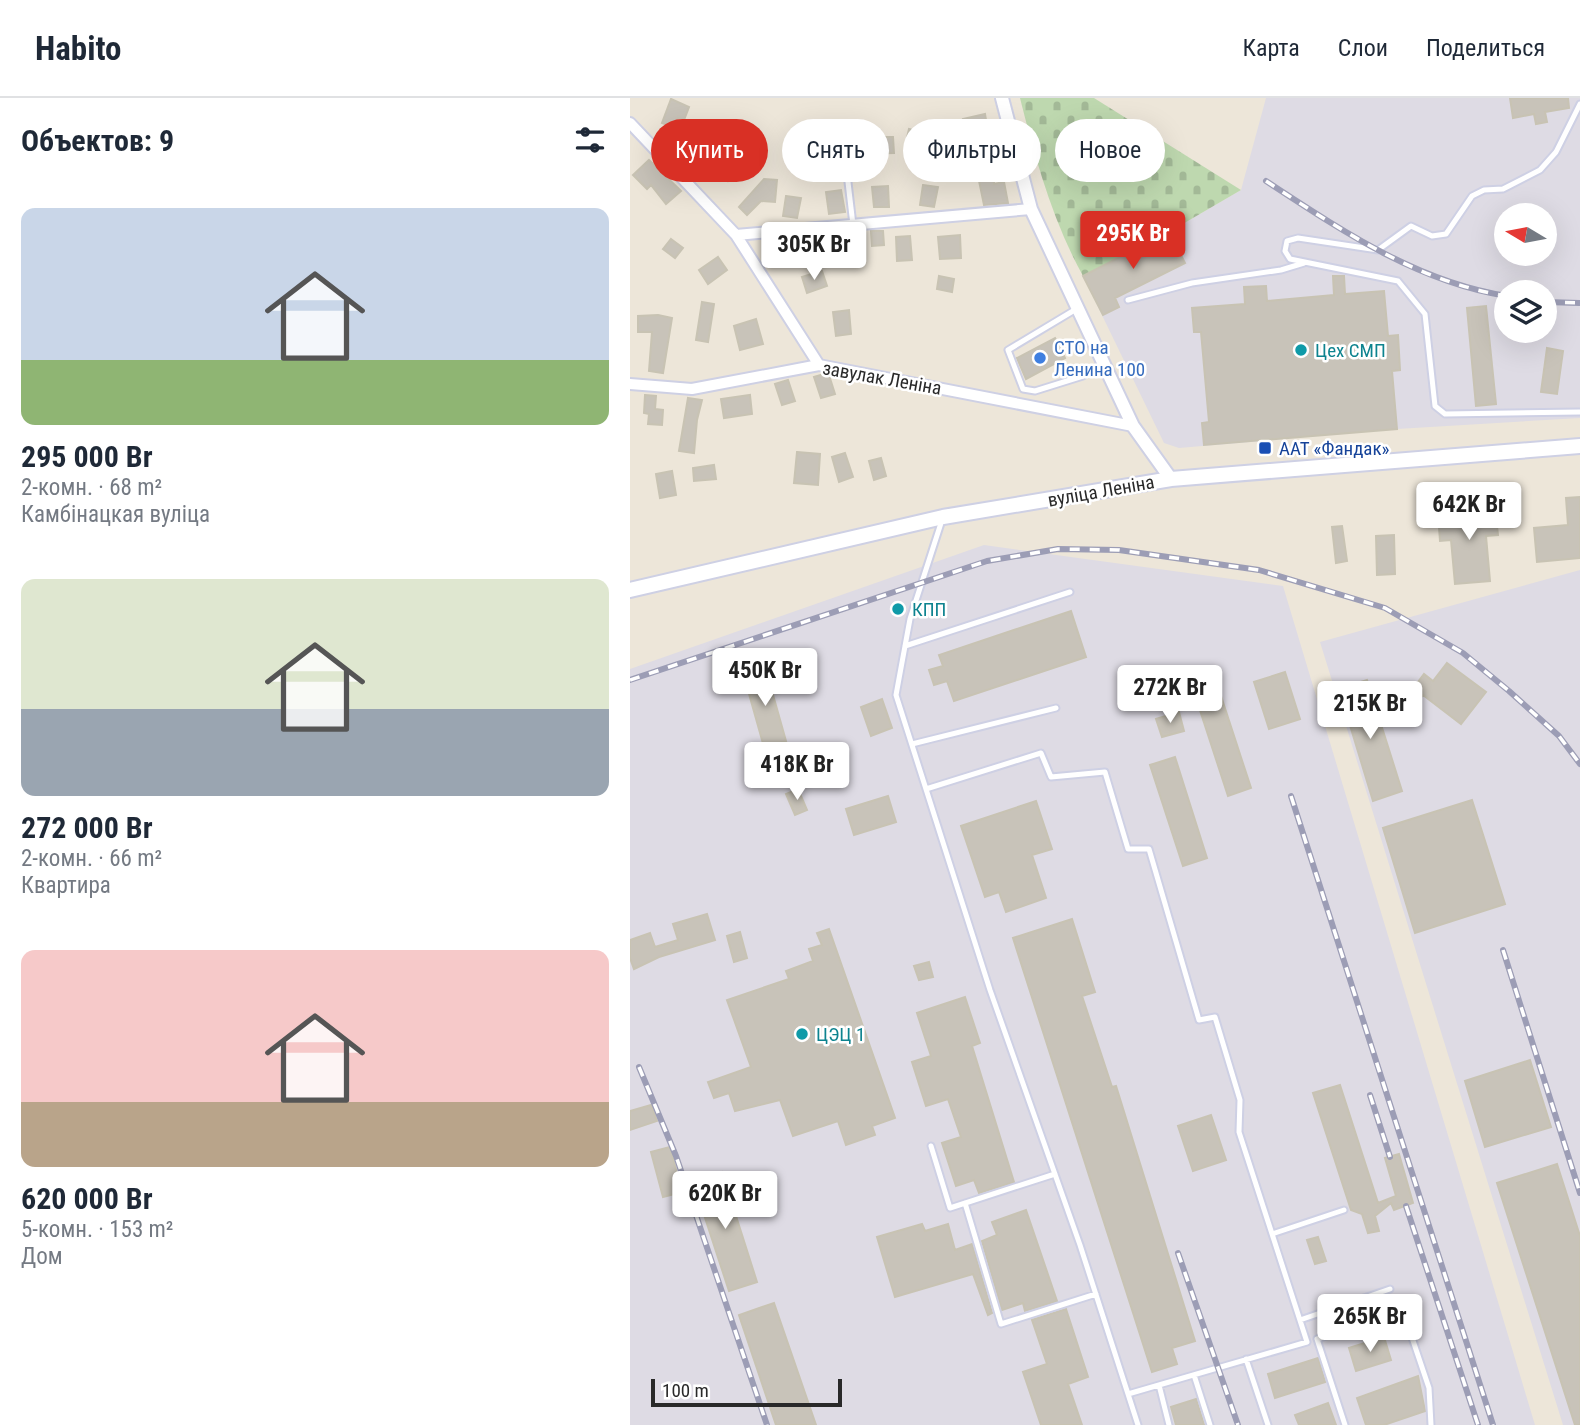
<!DOCTYPE html>
<html lang="ru">
<meta charset="utf-8">
<style>
body{margin:0;font-family:"Roboto Condensed",sans-serif;background:#f6f6f7;color:#1f2937;height:100vh;display:flex;flex-direction:column;font-size:26px;white-space:nowrap}
*{box-sizing:border-box;margin:0}
p{font-size:23px;color:#747a83}
.icon{flex:none;width:38px;height:38px;fill:none;stroke:currentColor;stroke-width:2;stroke-linecap:round;stroke-linejoin:round}
.map{position:relative;flex:1;overflow:hidden}
.drawer{display:flex;flex-direction:column;background:#fff;width:630px}
.drawer>*{flex:none}
.hud{position:absolute;left:21px;top:21px;width:665px;height:63px;display:flex;gap:14px}
.needle{width:46px;rotate:280deg}
.buttons{position:absolute;left:864px;top:105px;display:grid;gap:14px}
.buttons a{display:grid;place-items:center;width:63px;height:63px;border-radius:50%;background:#fff;box-shadow:0 7px 28px #0002;font-size:35px}
.scale{position:absolute;left:21px;bottom:18px;width:191px;box-sizing:border-box;padding-left:7px;border:4px solid #292929;border-top:0;font-size:19px;line-height:24px;white-space:nowrap;color:#292929;-webkit-text-stroke:5px #fff;paint-order:stroke}
.price{position:absolute;translate:-50% -60px;padding:0 16px;border-radius:7px;background:#fff;color:#222;font-size:23px;line-height:46px;filter:drop-shadow(0 2px 4px #0008)}
.price::after{content:'';position:absolute;left:50%;top:42px;width:21px;height:16px;margin-left:-10px;background:inherit;clip-path:polygon(0 0,100% 0,50% 100%)}
.price.selected{background:#d93025;color:#fff}
ul{padding:0;list-style:none}
li{display:grid;align-content:center;gap:14px;height:371px;padding:0 21px}
li span{display:grid;place-items:center;height:217px;border-radius:14px;color:#555}
li>.icon{margin-inline-start:auto}
span .icon{width:126px;height:126px;fill:#fffc;stroke-width:1}
li b{font-size:30px}
h2{display:flex;justify-content:space-between;align-items:center;height:84px;padding:0 21px;font-size:30px}
.pill{padding:0 24px;border-radius:32px;background:#fff;box-shadow:0 7px 28px #0002;font-size:24px;line-height:63px}
.pill.selected{background:#d93025;color:#fff}
header{display:flex;align-items:center;gap:42px;box-sizing:border-box;height:98px;padding:0 35px;background:#fff;border-bottom:2px solid #e0e1e3}
header strong{font-size:33px}
nav{display:flex;gap:38px;margin-inline-start:auto;font-size:24px}
main{display:flex;flex:1;min-height:0}
.map>svg:first-child{display:block}
</style>
<header>
<strong>Habito</strong>
<nav><a>Карта</a><a>Слои</a><a>Поделиться</a></nav>
</header>
<main>
<section class="drawer">
<h2>Объектов: 9<svg class="icon" aria-label="filters" viewBox="0 0 24 24"><path d="M4 7h16M4 17h16"/><circle cx="9" cy="7" r="2"/><circle cx="15" cy="17" r="2"/></svg></h2>
<ul>
<li><span style="background:linear-gradient(#c9d6e8 70%,#8fb573 0)"><svg class="icon" aria-label="home" viewBox="0 0 24 24"><path d="M3 11l9-7 9 7M6 9v11h12V9"/></svg></span><div><b>295 000 Br</b><p>2-комн. · 68 m²</p><p>Камбінацкая вуліца</p></div></li>
<li><span style="background:linear-gradient(#dfe7d0 60%,#9aa5b1 0)"><svg class="icon" aria-label="home" viewBox="0 0 24 24"><path d="M3 11l9-7 9 7M6 9v11h12V9"/></svg></span><div><b>272 000 Br</b><p>2-комн. · 66 m²</p><p>Квартира</p></div></li>
<li><span style="background:linear-gradient(#f6c9c9 70%,#b9a48a 0)"><svg class="icon" aria-label="home" viewBox="0 0 24 24"><path d="M3 11l9-7 9 7M6 9v11h12V9"/></svg></span><div><b>620 000 Br</b><p>5-комн. · 153 m²</p><p>Дом</p></div></li>
</ul>
</section>
<div class="map">
<svg width="950" height="1327" viewBox="0 0 950 1327">
<defs>
<pattern id="cemetery-stones" width="16" height="16" patternUnits="userSpaceOnUse" patternTransform="scale(1.75)"><rect width="16" height="16" fill="#bed8af"/><path d="M2 7V4a2 2 0 0 1 4 0v3zM10 15v-3a2 2 0 0 1 4 0v3z" fill="#a3b997"/></pattern>
</defs>
<rect width="100%" height="100%" fill="#ede6d9"/>
<path fill="#dedbe4" fill-rule="evenodd" d="M636 0H950V320L767 331 549 350 534 345 453 178 539 134 611 92ZM877 117H915V156H877ZM877 194H915V233H877Z
M354 447 653 488 905 1327H0V571Z
M950 472V1327H933L690 544Z"/>
<path fill="url(#cemetery-stones)" d="M390 0H464L611 92 539 134 453 178C423 124 405 60 390 0Z"/>
<path fill="#c8c3b9" stroke="#c8c3b3" stroke-width="2" d="M880 0H938L939 10 915 14 917 24 906 26 904 16 883 20Z
M41 1 59 9 54 22 48 20 44 30 32 25Z
M355 16 358 34 336 38 333 21Z
M279 31 302 35 300 48 276 44Z
M192 35 207 38 203 58 189 55Z
M232 39H263L264 55 232 56Z
M78 46 83 54 67 64 62 55Z
M89 51 102 66 108 60 115 67 98 83 78 61Z
M362 56 364 86 374 84 378 105 354 107 347 73 339 74 337 58Z
M19 62 51 93 36 106 21 87 17 91 3 77Z
M134 81 147 82 145 104 131 103 117 117 109 109Z
M293 87 308 89 304 109 290 107Z
M258 88 259 109H244L242 89Z
M211 92 215 114 199 116 196 94Z
M156 98 171 100 167 120 153 118Z
M241 133H253L254 147 242 148Z
M539 134 555 165 485 200 489 209 473 217 453 178Z
M330 137 331 160 310 161 308 139Z
M191 138V151L160 152 162 159 140 163 136 153V147Z
M280 138 282 162 267 163 266 139Z
M41 141 53 150 45 160 33 151Z
M233 141 235 164 220 165 219 142Z
M88 159 97 172 78 186 69 172Z
M192 173 197 188 177 195 172 179Z
M309 178 324 181 322 194 307 191Z
M703 178H714L715 196 754 193 758 238 768 237 770 272 762 273 767 331 574 347 572 325 579 324 571 234H564L562 210 615 206 614 189 636 188 637 203 704 197Z
M72 204 84 206 78 244 66 242Z
M856 208 866 306 846 308 837 210Z
M219 212 221 236 206 238 203 214Z
M28 217 42 220 33 275 19 273 22 234H8V218Z
M126 221 133 246 110 252 104 228Z
M425 240 435 260 396 281 387 260Z
M917 250 933 253 927 296 911 294Z
M194 276 199 277 205 296 191 300 184 279Z
M158 282 165 303 152 307 145 286Z
M15 297 26 298 25 311 33 312 32 327 18 326 19 316 14 315Z
M120 297 122 316 94 320 91 301Z
M58 300 72 302 67 322 64 355 49 353Z
M167 354 190 356 188 387 164 385Z
M215 355 223 379 209 384 202 359Z
M251 360 256 378 244 382 239 363Z
M84 367 86 381 64 383 63 370Z
M42 373 46 397 30 400 26 376Z
M950 399V460L907 464 904 430 938 427 936 400Z
M865 410 868 437 856 438 860 483 825 486 821 442 810 443 808 415Z
M712 428 717 463 706 465 702 429Z
M764 437 765 476 747 477 746 438Z
M441 513 456 559 324 603 317 583 304 587 299 572 313 568 309 557Z
M817 565 856 594 831 626 793 597 788 603 779 596 794 576 803 583Z
M136 572 156 643 134 649 114 578Z
M655 574 670 621 639 631 624 584Z
M737 582 772 693 743 703 709 591Z
M591 598 621 690 598 698 568 606Z
M252 601 262 630 241 638 231 609Z
M549 614 554 633 532 639 526 621Z
M545 659 577 760 553 768 520 667Z
M168 691 177 712 165 717 156 696Z
M258 698 266 724 224 737 216 711Z
M842 702 875 806 785 835 753 730Z
M406 703 422 751 402 757 416 800 376 814 369 794 355 799 331 728Z
M77 816 85 842 29 859 4 871 0 860V842L20 835 25 849 48 842 43 826Z
M442 821 465 894 452 898 482 989 486 988 565 1243 542 1250 547 1266 522 1274 383 840Z
M199 831 265 1020 242 1028 245 1037 216 1047 208 1023 163 1038 150 1002 105 1013 99 995 84 1000 78 984 121 969 97 902 159 881 156 873 183 863 179 851 192 847 187 835Z
M110 834 117 860 104 864 97 838Z
M299 864 303 879 289 882 284 868Z
M335 899 350 945 342 948 384 1084 349 1095 344 1082 326 1088 312 1045 331 1039 318 1001 296 1008 282 964 301 958 287 915Z
M900 962 921 1029 855 1049 835 983Z
M710 987 748 1105 766 1098 755 1060 769 1056 783 1105 764 1112 761 1105 745 1118 749 1133 738 1135 732 1116 721 1112 683 995Z
M21 1007 27 1023 0 1032V1013Z
M581 1017 596 1062 563 1073 548 1028Z
M40 1049 52 1094 33 1099 21 1054Z
M927 1066 950 1138V1327H945L867 1085Z
M92 1074 127 1184 99 1193 63 1083Z
M396 1112 427 1203 395 1213 393 1205 372 1212 352 1143 367 1137 362 1124Z
M292 1126 295 1133 318 1126 325 1152 342 1146 362 1215 358 1217 343 1176 265 1199 247 1139Z
M688 1139 696 1163 685 1166 677 1142Z
M144 1205 186 1327H146L109 1217Z
M436 1211 458 1279 438 1286 452 1327H411L393 1274 417 1266 402 1222Z
M754 1239 761 1262 726 1273 719 1250Z
M688 1260 695 1284 645 1300 638 1276Z
M788 1278 795 1313 754 1327H736L727 1300Z
M566 1301 574 1327H546L541 1309Z
M698 1305 706 1327H669L665 1317Z"/>
<g fill="none" stroke-linecap="round" stroke-linejoin="round">
<defs>
<path id="service" d="M950 6 926 54 910 72 873 91 854 92 842 98 816 136 802 138 781 128 748 152 668 140 657 143 655 153 660 161 768 183 795 216 805 308 815 316 950 314
M216 67 223 127
M498 202 562 185 651 172 674 165
M448 210 378 252 393 291 405 293 453 278
M312 422 280 521 266 597 360 892 450 1147 508 1327
M275 548 440 494
M282 646 426 610
M296 691 411 655 421 679 475 674 498 751H519L569 922 585 919 610 1002 609 1034 677 1244 498 1296
M301 1048 320 1110 425 1076
M335 1105 371 1226 466 1196
M642 1136 714 1112
M670 1222 760 1191
M687 1241 773 1213 799 1290 801 1327
M687 1241 715 1327
M616 1261 638 1327
M564 1277 580 1327
M529 1287 539 1327"/>
<path id="minor" d="M0 25 106 137 189 267
M106 137 401 111
M0 286 62 291 189 267 503 328"/>
<path id="tertiary" d="M372 0 401 111 503 328 541 381"/>
<path id="secondary" d="M0 492 313 419 541 381 950 348"/>
</defs>
<use href="#service" stroke="#ced0e4" stroke-width="9"/>
<use href="#minor" stroke="#ced0e4" stroke-width="14"/>
<use href="#tertiary" stroke="#ced0e4" stroke-width="16"/>
<use href="#secondary" stroke="#ced0e4" stroke-width="18"/>
<use href="#service" stroke="#fff" stroke-width="5"/>
<use href="#minor" stroke="#fff" stroke-width="10"/>
<use href="#tertiary" stroke="#fff" stroke-width="12"/>
<use href="#secondary" stroke="#fff" stroke-width="14"/>
<defs>
<path id="rail" d="M636 83C711 132 787 184 877 198
M915 204 950 205
M0 582 357 463 428 451 489 452 629 472 755 510 833 555 879 593 929 638 950 666
M661 698 863 1327
M873 852 950 1095
M9 969 46 1058 137 1327
M740 997 760 1059
M776 1108 848 1327
M548 1155 608 1327"/>
</defs>
<use href="#rail" stroke="#9c9db5" stroke-width="6"/>
<use href="#rail" stroke="#fff" stroke-width="3.5" stroke-dasharray="10" stroke-linecap="butt"/>
</g>
<g fill="#0f9aa8" stroke="#fff" stroke-width="2.5">
<circle cx="671" cy="252" r="7"/>
<circle cx="268" cy="511" r="7"/>
<circle cx="172" cy="936" r="7"/>
</g>
<circle fill="#3f7fe0" stroke="#fff" stroke-width="2.5" cx="410" cy="260" r="7"/>
<rect fill="#1a4fb4" stroke="#fff" stroke-width="2.5" x="628" y="343" width="14" height="14" rx="3.5"/>
<g text-anchor="middle" dominant-baseline="central" stroke-width="5" stroke-linejoin="round" paint-order="stroke">
<g font-size="19" fill="#366cbe" stroke="#fff" text-anchor="start">
<text x="424" y="249">СТО на<tspan x="424" dy="22">Ленина 100</tspan></text>
</g>
<g font-size="19" fill="#0d838f" stroke="#fff" text-anchor="start">
<text x="685" y="252">Цех СМП</text>
<text x="282" y="511">КПП</text>
<text x="186" y="936">ЦЭЦ 1</text>
</g>
<g font-size="19" fill="#292929" stroke="#fff">
<text transform="translate(252 280) rotate(10)">завулак Леніна</text>
<text transform="translate(471 393) rotate(-10)">вуліца Леніна</text>
</g>
<g font-size="19" fill="#164399" stroke="#fff" text-anchor="start">
<text x="649" y="350">ААТ «Фандак»</text>
</g>
</g>
</svg>
<div class="buttons">
<a><svg class="needle" viewBox="-14 -14 28 28"><path d="M0-13l5 13h-10z" fill="#e53935"/><path d="M0 13l5-13h-10z" fill="#747a83"/></svg></a>
<a><svg class="icon" aria-label="layers" viewBox="0 0 24 24"><path d="M12 4l9 5-9 5-9-5zM3 14l9 5 9-5"/></svg></a>
</div>
<div class="scale">100 m</div>
<b class="price selected" style="left:503px;top:173px">295K Br</b>
<b class="price" style="left:184px;top:184px">305K Br</b>
<b class="price" style="left:839px;top:444px">642K Br</b>
<b class="price" style="left:135px;top:610px">450K Br</b>
<b class="price" style="left:540px;top:627px">272K Br</b>
<b class="price" style="left:740px;top:643px">215K Br</b>
<b class="price" style="left:167px;top:704px">418K Br</b>
<b class="price" style="left:95px;top:1133px">620K Br</b>
<b class="price" style="left:740px;top:1256px">265K Br</b>
<div class="hud">
<a class="pill selected">Купить</a>
<a class="pill">Снять</a>
<a class="pill">Фильтры</a>
<a class="pill">Новое</a>
</div>
</div>
</main>
